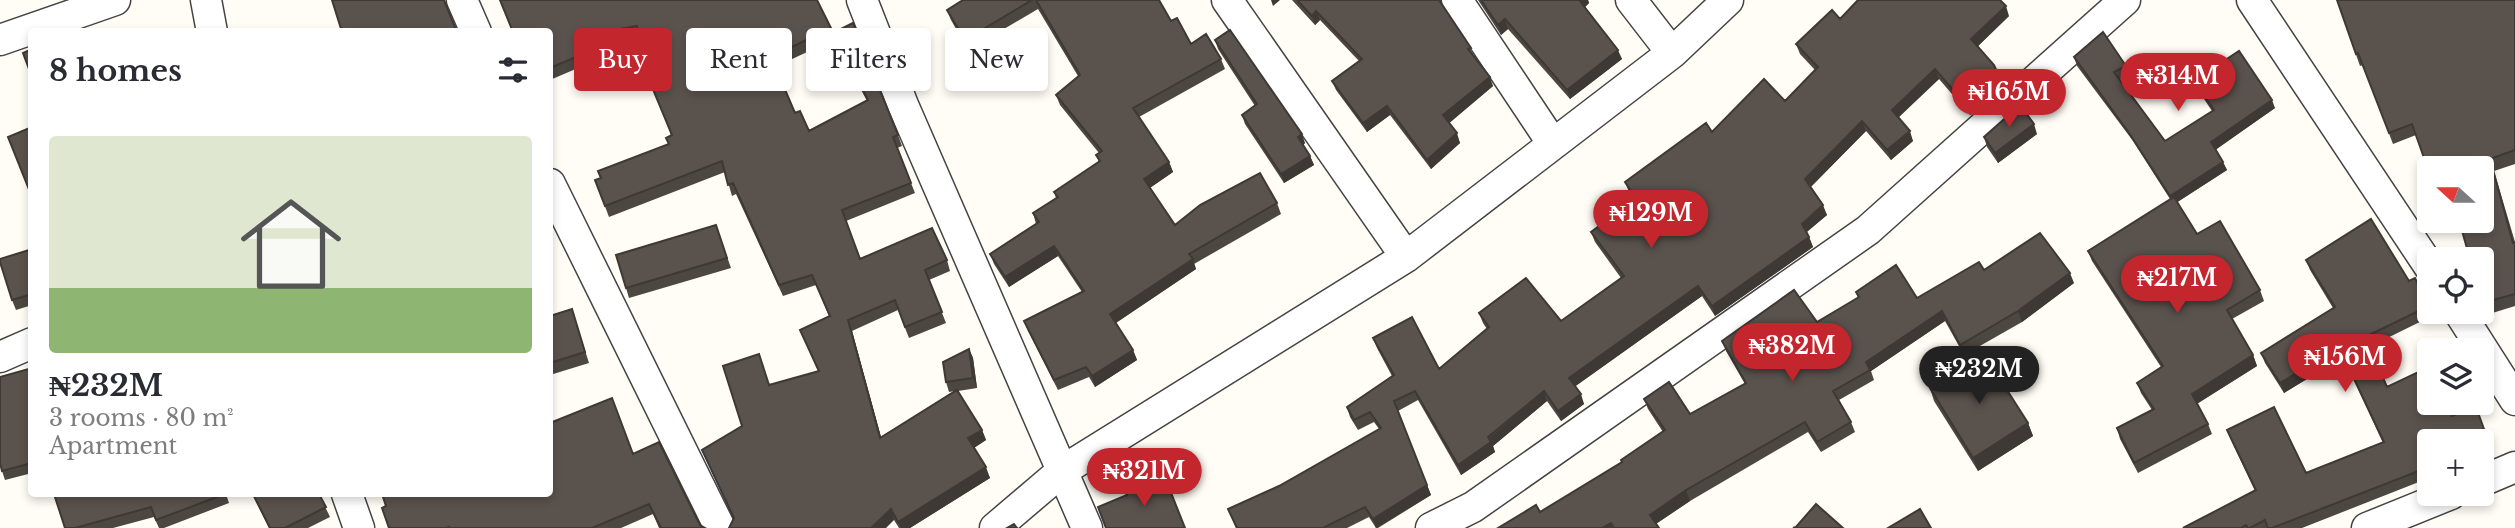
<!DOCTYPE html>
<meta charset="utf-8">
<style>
body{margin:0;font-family:"Libre Baskerville",serif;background:#f7f7f7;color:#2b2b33;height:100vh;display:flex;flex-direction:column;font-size:26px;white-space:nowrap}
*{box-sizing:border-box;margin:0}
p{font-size:23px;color:#7c7c81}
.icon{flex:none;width:38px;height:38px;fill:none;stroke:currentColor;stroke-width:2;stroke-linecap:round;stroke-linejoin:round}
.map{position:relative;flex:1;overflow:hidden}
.panel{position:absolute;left:28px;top:28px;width:525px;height:469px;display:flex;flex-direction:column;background:#fff;border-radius:7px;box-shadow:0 4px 10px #0003}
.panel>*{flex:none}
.banner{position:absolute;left:574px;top:28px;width:665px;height:63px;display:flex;gap:14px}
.needle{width:46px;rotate:291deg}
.fabs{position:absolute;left:2417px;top:156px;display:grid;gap:14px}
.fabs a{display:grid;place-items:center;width:77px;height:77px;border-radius:7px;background:#fff;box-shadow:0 4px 10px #0003;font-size:35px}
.price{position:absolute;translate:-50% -60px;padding:0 16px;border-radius:24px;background:#c4262e;color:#fff;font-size:23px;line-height:46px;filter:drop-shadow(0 2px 4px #0008)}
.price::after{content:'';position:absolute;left:50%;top:42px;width:21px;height:16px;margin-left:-10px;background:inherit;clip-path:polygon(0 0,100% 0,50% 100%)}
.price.current{background:#222;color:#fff}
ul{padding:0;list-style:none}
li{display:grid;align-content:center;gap:14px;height:371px;padding:0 21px}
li+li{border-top:2px solid #e1e1e2}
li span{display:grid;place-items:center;height:217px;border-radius:7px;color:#555}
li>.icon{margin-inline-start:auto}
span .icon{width:126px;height:126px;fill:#fffc;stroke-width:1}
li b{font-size:30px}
h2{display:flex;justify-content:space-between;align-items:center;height:84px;padding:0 21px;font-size:30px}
.tag{padding:0 24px;border-radius:7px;background:#fff;box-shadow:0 4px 10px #0003;font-size:24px;line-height:63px}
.tag.current{background:#c4262e;color:#fff}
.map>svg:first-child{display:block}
</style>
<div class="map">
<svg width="2515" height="528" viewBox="0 0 2515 528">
<rect width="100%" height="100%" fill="#fffdf5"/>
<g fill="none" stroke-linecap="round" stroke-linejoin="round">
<defs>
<path id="street" d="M206 0 212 32
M462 0 476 32
M862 0 903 105 1087 528
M1227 0 1406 257
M1457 0 1553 144
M1631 0 1672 53
M2252 0 2429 266
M0 40 115 0
M550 184 720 528
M2459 312 2515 400
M0 357 32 343
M2482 481 2515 467
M347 494 359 528
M995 528 1062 471 1406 257 1672 53 1728 0
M1431 528 1473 507 1868 230 2125 0
M2367 528 2451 494"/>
</defs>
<use href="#street" stroke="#444" stroke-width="33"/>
<use href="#street" stroke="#fff" stroke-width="30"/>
</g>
<path fill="#4d4742" d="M499 0 831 28 835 39 775 67 795 113 809 131 867 101 837 44 833 33 898 135 902 146 897 148 915 193 846 221 860 259 947 260 950 271 929 280 946 323 909 338 898 310 852 331 881 437 955 391 949 392 946 382 969 349 973 358 977 388 958 391 982 430 986 440 974 448 990 478 910 528H899L894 520 730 528 733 519 702 450 742 426 769 385 818 371 800 330 829 316 816 285 783 296 736 194 732 196 725 172 609 217 595 180 601 178 669 144 666 138 671 135 653 81 640 37 586 47 592 62 550 80V32Z
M961 0H1159L1171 21 1191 44 1221 59 1225 69 1139 117 1169 162 1173 172 1150 188 1175 225 1277 203 1281 214 1194 264 1196 269 1116 323 1133 350 1137 360 1095 387 1089 377 1058 390 1028 331 1024 321 1082 292 1058 256 1009 287 994 264 990 254 1036 224 1033 213 1056 198 1054 192 1099 162 1096 155 1099 153 1060 105 1056 95 1078 76 1038 9 968 50 951 20 947 10 961 1Z
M1292 0H1442V4L1493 86 1449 123 1460 143 1431 169 1390 115 1367 132 1336 90 1332 81 1359 61 1320 20 1315 25Z
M1478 0H1588L1589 3 1585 7 1622 59 1570 99 1508 29 1501 35Z
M2337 0H2515V164L2494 171 2515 242V306L2486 315 2482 301V220L2416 135 2393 144 2363 65 2360 66Z
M2009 16 1978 46 2003 86 1970 115 1939 79 1898 117 1913 141 1891 160 1866 131 1810 187 1827 215 1807 232 1813 247 1715 316 1702 296 1575 386 1584 404 1561 421 1547 401 1493 446 1495 452 1461 475 1418 400 1398 411 1431 495 1378 528H1376L1369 517 1347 528H1236L1228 509 1279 486 1379 429 1374 422 1358 430 1350 417 1347 407 1392 376 1377 348 1373 338 1439 369 1487 329 1483 323 1479 313 1561 321 1621 278 1595 242 1591 232 1634 200 1629 192 1625 182 1712 132 1785 101 1815 70 1800 54 1796 44 1840 19Z
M1215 40 1305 143 1303 145 1310 156 1314 165 1284 183 1245 124 1242 115 1255 106 1218 49Z
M2074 57 2126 66 2129 75 2120 79 2165 141 2212 111 2198 90 2194 81 2275 108 2216 149 2227 170 2177 202 2197 234 2260 290 2264 301 2232 319 2253 355 2257 366 2197 404 2208 424 2212 434 2138 473 2120 439 2117 428 2152 410 2141 393 2137 383 2161 367 2092 261 2088 251 2170 199 2133 141 2077 66Z
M2037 134 1998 163 1987 147 1984 137Z
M716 225 731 268 629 298 626 288Z
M32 249V305L16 310 12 300Z
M2306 260 2409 281 2429 306V312H2431L2432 316 2369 347 2387 387 2452 416 2476 407 2493 454 2482 458V441H2429V478L2302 528H2183L2255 491 2231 440 2227 430 2306 473 2383 443 2343 357 2284 393 2265 363 2261 353 2333 308 2310 270Z
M1984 270 2074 283 2022 322 1964 355 1945 321 1871 371 1874 380 1839 400 1851 422 1855 432 1821 452 1808 432 1690 501 1656 524 1659 528H1498L1540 512 1622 463 1621 460 1663 432 1648 409 1644 399 1690 414 1745 384 1726 351 1722 341 1817 322 1858 298 1856 292 1917 298Z
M572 309 589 363 550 375V316Z
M32 368V473L5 480 2 471Z
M1930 388 2028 423 2033 436 1978 471 1934 401Z
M633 454 700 525 705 528H659L653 514 621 528H389Z
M54 494H226L229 503 164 528H159L154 517 113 528H65Z
M252 494H319L330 517 308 528H269Z"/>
<path fill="#3f3936" d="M1271 0H1280L1273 6Z
M1579 0H1588L1589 3 1582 10Z
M2006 6 2009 16 1975 49 1971 39Z
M1316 11 1320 20 1315 25 1312 16Z
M1505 19 1508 29 1501 35 1498 25Z
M1618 50 1622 59 1570 99 1567 90Z
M1935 69 1939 79 1896 120 1892 110Z
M1999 76 2003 86 1970 115 1966 105Z
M1490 77 1493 86 1447 125 1443 115Z
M2272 100 2275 108 2214 151 2211 142Z
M1387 106 1390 115 1367 132 1363 123Z
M1862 121 1866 131 1809 189 1805 179Z
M2034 124 2037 134 1998 163 1995 153Z
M1910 131 1913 141 1891 160 1887 150Z
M1457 133 1460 143 1431 169 1427 160Z
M1302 134 1305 143 1302 146 1298 137Z
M1310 156 1314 165 1284 183 1281 174Z
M1169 162 1173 172 1148 189 1144 179Z
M2223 162 2227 170 2173 205 2170 196Z
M1823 205 1827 215 1805 233 1802 224Z
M1809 237 1813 247 1715 316 1712 306Z
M1054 246 1058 256 1009 287 1005 277Z
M1193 259 1196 269 1114 324 1110 314Z
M2070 273 2074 283 2022 322 2018 311Z
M1698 286 1702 296 1573 388 1569 378Z
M1942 311 1945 321 1871 371 1866 362Z
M848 320 852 331 884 448 880 438Z
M2339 347 2343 357 2284 393 2280 383Z
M969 349 973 358 977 388 973 378Z
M1133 350 1137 360 1095 387 1092 376Z
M2253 355 2257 366 2196 404 2192 394Z
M1544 391 1547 401 1493 446 1495 452 1461 475 1458 465Z
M1581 394 1584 404 1561 421 1558 411Z
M2028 423 2033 436 1978 471 1973 458Z
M982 430 986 440 972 449 968 438Z
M986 467 990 478 910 528H901L898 522Z
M1427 485 1431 495 1376 528 1373 519Z
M1686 490 1690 501 1654 525 1650 515Z
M891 509 894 520 886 528H871Z
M1611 523 1612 528H1602Z"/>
<path fill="#5a524d" stroke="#3f3936" stroke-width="2" d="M332 0H444L457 32H342Z
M500 0H817L831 28 771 57 795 113 800 111 809 131 868 100 833 33 853 23 898 135 893 137 911 183 842 210 860 259 932 228 947 260 925 270 942 312 905 327 895 300 848 320 880 438 957 390 982 430 968 438 986 467 898 522 891 509 871 528H729L734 518 702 450 742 426 723 366 759 354 769 385 819 371 800 330 830 316 812 275 779 285 733 183 728 185 722 161 605 206 595 180 601 178 598 171 669 144 666 138 672 135 650 82 653 81 637 26 581 36 588 52 550 68V32H513Z
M963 0H1032L965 40 947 10Z
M1036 0H1159L1171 21 1177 18 1191 44 1206 34 1221 59 1133 108 1169 162 1144 179 1175 225 1200 205 1260 173 1277 203 1189 254 1193 259 1110 314 1133 350 1092 376 1086 367 1054 380 1024 321 1084 291 1054 246 1005 277 990 254 1039 222 1033 213 1058 197 1054 192 1100 161 1096 155 1102 151 1056 95 1080 75Z
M1297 0H1439L1471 48 1468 49 1490 77 1443 115 1457 133 1427 160 1387 106 1363 123 1332 81 1362 59 1316 11 1312 16Z
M1481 0H1579L1618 50 1567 90 1505 19 1498 25Z
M1858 0H2000L2006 6 1971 39 1994 65 1999 76 1966 105 1935 69 1892 110 1910 131 1887 150 1862 121 1805 179 1823 205 1802 224 1809 237 1712 306 1698 286 1569 378 1581 394 1558 411 1544 391 1488 437 1491 442 1458 465 1415 391 1394 401 1427 485 1373 519 1365 507 1323 528H1237L1228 509 1279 486 1381 428 1370 412 1354 420 1347 407 1394 375 1373 338 1412 317 1439 369 1489 327 1479 313 1526 278 1561 321 1624 276 1591 232 1636 199 1625 182 1706 123 1712 132 1764 79 1785 101 1818 67 1796 44 1832 10 1840 19Z
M2337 0H2515V150L2490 159 2513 243 2515 242V294L2482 303V259H2470L2459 220H2482V168H2429V172L2412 124 2389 133 2358 53 2356 54Z
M1230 30 1302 134 1298 137 1310 156 1281 174 1242 115 1257 104 1215 40Z
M2103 32 2126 66 2114 72 2165 141 2214 110 2194 81 2239 51 2272 100 2211 142 2223 162 2170 196 2129 133 2074 57Z
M32 49V77L23 53Z
M2020 105 2034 124 1995 153 1984 137Z
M32 127V197L8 137Z
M2174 197 2197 234 2220 221 2260 290 2227 310 2253 355 2192 394 2208 424 2134 463 2117 428 2154 409 2137 383 2163 366 2088 251Z
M2371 219 2409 281 2415 278 2429 306 2365 337 2387 387 2429 367V402H2445L2452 416 2476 407 2489 443 2482 446V441H2429V467L2272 528H2268L2265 520 2250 528H2248L2246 525 2241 528H2183L2256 490 2227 430 2274 407 2306 473 2384 442 2339 347 2280 383 2261 353 2335 307 2306 260Z
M716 225 727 258 626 288 616 255Z
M2040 233 2070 273 2018 311 1960 345 1942 311 1866 362 1870 370 1833 391 1851 422 1817 442 1805 422 1686 490 1650 515 1659 528H1614L1611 523 1602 528H1498L1536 505 1540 512 1622 462 1621 460 1665 430 1644 399 1669 382 1690 414 1746 383 1722 341 1794 290 1817 322 1859 297 1856 292 1896 265 1917 298 1979 262 1984 270Z
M32 249V294L12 300 0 262V259Z
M572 309 585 352 550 363V316Z
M969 349 973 378 946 382 943 362Z
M1984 354 2028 423 1973 458 1930 388Z
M32 368V463L2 471 0 463V377Z
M612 398 633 454 659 442 700 525 705 528H661L649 504 592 528H449V527L446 528H389L382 508 386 506 382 494H550V423Z
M1164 475 1185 528H1106L1098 507 1127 495 1125 491Z
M54 494H225L156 520 151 507 75 528H65Z
M253 494H319L326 507 285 528H270Z
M1816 504 1843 528H1793L1796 527Z
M1920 509 1931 528H1888Z
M1014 524 1017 528H1007Z"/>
</svg>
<div class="fabs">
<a><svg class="needle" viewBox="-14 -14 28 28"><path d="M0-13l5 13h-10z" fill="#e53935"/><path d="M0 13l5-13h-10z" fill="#7c7c81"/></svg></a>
<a><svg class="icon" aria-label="locate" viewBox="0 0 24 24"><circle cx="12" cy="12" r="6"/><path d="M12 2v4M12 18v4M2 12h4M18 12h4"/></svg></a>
<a><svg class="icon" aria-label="layers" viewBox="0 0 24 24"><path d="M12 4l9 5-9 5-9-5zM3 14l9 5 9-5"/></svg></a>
<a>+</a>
</div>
<b class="price" style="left:2178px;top:113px">₦314M</b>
<b class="price" style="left:2009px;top:129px">₦165M</b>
<b class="price" style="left:1651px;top:250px">₦129M</b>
<b class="price" style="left:2177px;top:315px">₦217M</b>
<b class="price" style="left:1792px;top:383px">₦382M</b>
<b class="price" style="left:2345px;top:394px">₦156M</b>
<b class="price current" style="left:1979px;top:406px">₦232M</b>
<b class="price" style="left:1144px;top:508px">₦321M</b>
<div class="banner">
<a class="tag current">Buy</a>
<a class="tag">Rent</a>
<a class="tag">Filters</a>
<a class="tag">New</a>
</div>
<section class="panel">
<h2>8 homes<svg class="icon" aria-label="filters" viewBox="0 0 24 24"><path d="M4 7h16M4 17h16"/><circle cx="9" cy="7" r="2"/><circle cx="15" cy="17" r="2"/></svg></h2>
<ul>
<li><span style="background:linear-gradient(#dfe7d0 70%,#8fb573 0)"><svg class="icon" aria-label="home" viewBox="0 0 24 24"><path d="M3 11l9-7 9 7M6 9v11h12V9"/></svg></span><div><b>₦232M</b><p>3 rooms · 80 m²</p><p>Apartment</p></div></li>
</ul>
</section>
</div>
